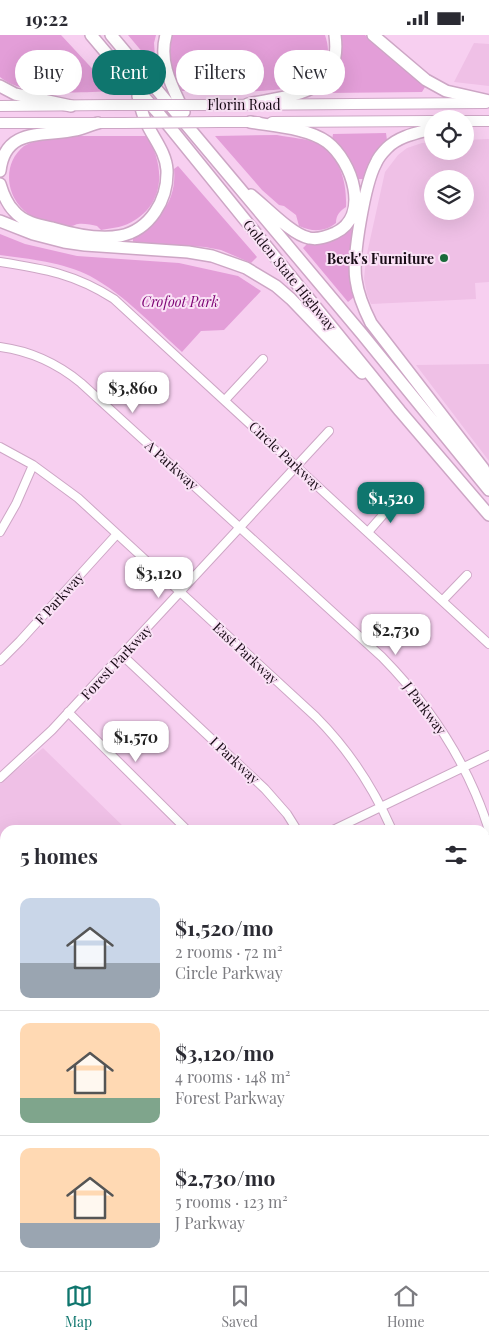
<!DOCTYPE html>
<meta charset="utf-8">
<style>
body{margin:0;font-family:"Playfair Display",serif;background:#f7f7f7;color:#2b2b33;height:100vh;display:flex;flex-direction:column;font-size:19px;white-space:nowrap}
*{box-sizing:border-box;margin:0}
p{font-size:16px;color:#7c7c81}
.icon{flex:none;width:28px;height:28px;fill:none;stroke:currentColor;stroke-width:2;stroke-linecap:round;stroke-linejoin:round}
.map{position:relative;flex:1;overflow:hidden}
.sheet{position:absolute;left:0px;top:790px;width:490px;height:446px;display:flex;flex-direction:column;background:#fff;border-radius:15px 15px 0 0;box-shadow:0 5px 20px #0002}
.sheet>*{flex:none}
.banner{position:absolute;left:15px;top:15px;width:460px;height:45px;display:flex;gap:10px}
.fabs{position:absolute;left:424px;top:75px;display:grid;gap:10px}
.fabs a{display:grid;place-items:center;width:50px;height:50px;border-radius:50%;background:#fff;box-shadow:0 5px 20px #0002;font-size:25px}
.price{position:absolute;translate:-50% -42px;padding:0 11px;border-radius:10px;background:#fff;color:#222;font-size:16px;line-height:32px;filter:drop-shadow(0 1px 2px #0008)}
.price::after{content:'';position:absolute;left:50%;top:30px;width:15px;height:11px;margin-left:-8px;background:inherit;clip-path:polygon(0 0,100% 0,50% 100%)}
.price.current{background:#0f766e;color:#fff}
ul{padding:0;list-style:none}
li{display:flex;align-items:center;gap:15px;height:125px;padding:0 20px}
li+li{border-top:1px solid #e1e1e2}
li span{display:grid;place-items:center;flex:none;width:140px;height:100px;border-radius:10px;color:#555}
li>.icon{margin-inline-start:auto}
span .icon{width:60px;height:60px;fill:#fffc;stroke-width:1}
li b{font-size:21px}
h2{display:flex;justify-content:space-between;align-items:center;height:60px;padding:0 20px;font-size:21px}
.tag{padding:0 18px;border-radius:22px;background:#fff;box-shadow:0 5px 20px #0002;font-size:18px;line-height:45px}
.tag.current{background:#0f766e;color:#fff}
.status{display:flex;justify-content:space-between;align-items:center;height:35px;padding:0 25px;background:#fff;direction:ltr}
.status svg{height:14px;fill:currentColor}
.tabs{display:flex;justify-content:space-around;align-items:center;height:70px;border-top:1px solid #e1e1e2;background:#fff;font-size:14px;color:#7c7c81}
.tabs a{display:grid;justify-items:center;gap:2px}
.tabs .current{color:#0f766e}
.map>svg:first-child{display:block}
</style>
<div class="status"><b>19:22</b><svg viewBox="0 0 49 12"><path d="M0 12V9h3v3zM5 12V6h3v6zM10 12V3h3v9zM15 12V0h3v12zM26 1h20v11H26zM47 4h2v5h-2z"/></svg></div>
<div class="map">
<svg width="489" height="1236" viewBox="0 0 489 1236">
<rect width="100%" height="100%" fill="#f7cff0"/>
<path fill="#efc0e6" fill-rule="evenodd" d="M474 8 489 9V51L454 47Z
M489 104V247L475 248 476 264 371 269 367 259 364 244 366 223 385 137 398 120 407 113 422 108 432 107V116H465V105ZM432 144H465V176H432Z
M489 329V426L416 330Z
M43 713 127 795H5V981L0 974V748Z"/>
<path fill="#e39ed8" d="M0 0H61L113 56C82 57 25 63 0 42Z
M128 0H156L154 8 155 22 149 25Z
M171 0H325C330 14 330 33 317 43 294 61 213 56 182 56 170 35 165 24 171 0Z
M337 0H365L425 52 422 57 325 58V52L334 40Z
M386 98 387 105C374 116 368 128 363 144H358L348 122 332 105 333 99Z
M277 100C290 103 307 103 319 109 341 122 347 149 346 172 340 176 336 180 336 188 325 197 312 197 299 191L296 180 284 171 279 170 262 155 215 101Z
M77 101H147C164 129 166 166 135 185 125 192 113 193 101 195L97 191C92 190 84 188 78 189 76 189 74 191 71 191 63 192 41 186 34 182 6 168 0 130 24 111 38 103 60 103 77 101Z
M178 131 257 222 251 228 221 215 205 212 133 207V202C159 187 177 166 174 134Z
M348 192 354 196C350 220 351 238 354 262L348 267 303 213 309 207Z
M0 199 25 209 77 221 179 228 238 241 261 256 224 295 201 296 182 317C153 291 125 260 90 241 63 227 29 224 0 220Z"/>
<g fill="none" stroke-linecap="round" stroke-linejoin="round">
<defs>
<path id="minor" d="M0 227C45 234 75 239 114 264L489 609
M0 312C30 316 58 329 81 348L382 622C431 672 468 728 489 795
M225 365 263 324
M0 412 33 430 78 463 316 682C349 715 373 752 392 795
M0 497 16 469 33 430
M368 497 396 465
M443 565 467 540
M122 620 265 754 287 779 297 795
M0 626 20 606 117 499
M68 677 187 795
M0 743 52 695 329 396
M333 795 489 720
M485 1045 489 1032
M0 1051 5 1057
M0 1075 5 1082
M0 1090 5 1087
M485 1149 489 1151
M485 1223 489 1217
M119 1231 123 1236
M139 1231 142 1236
M214 1236 220 1231
M355 1236 360 1231
M474 1236 478 1231"/>
<path id="major" d="M204 70 486 68
M0 71 110 70
M465 86H489
M219 87H258
M272 87 432 86
M0 88H124"/>
<path id="highway" d="M91 0 135 52 160 80 400 376 489 480
M111 0 362 299 489 455
M166 0C158 28 173 53 184 77
M373 0 426 45 446 56 489 66
M0 51 15 59 71 71
M248 69C292 60 343 60 335 0
M250 87C273 91 308 93 327 107 352 126 371 181 335 198 326 202 318 205 309 203 292 200 265 171 251 160
M432 94C417 98 399 101 387 113 383 117 378 123 376 128 365 148 352 222 356 245 358 260 364 274 371 288L483 433 489 445
M0 136C5 91 45 102 76 95 83 93 91 90 98 88
M0 149C3 159 7 169 14 176 23 187 38 190 52 193 72 199 98 205 120 201 150 195 168 165 167 135 166 117 153 103 146 87 142 79 140 70 138 61
M0 186 33 199 64 207 85 210 188 217 212 221 246 233 276 251 291 264 362 338"/>
</defs>
<use href="#minor" stroke="#cda6c5" stroke-width="10"/>
<use href="#major" stroke="#cda6c5" stroke-width="12"/>
<use href="#highway" stroke="#cda6c5" stroke-width="14"/>
<use href="#minor" stroke="#fff" stroke-width="8"/>
<use href="#major" stroke="#fff" stroke-width="10"/>
<use href="#highway" stroke="#fff" stroke-width="11"/>
<defs>
<path id="major-bridge" d="M110 70H204
M124 88 219 87"/>
</defs>
<use href="#major-bridge" stroke="#cda6c5" stroke-width="12" stroke-linecap="butt"/>
<use href="#major-bridge" stroke="#fff" stroke-width="10"/>
</g>
<circle fill="#196a3a" stroke="#fae2f6" stroke-width="2" cx="444" cy="223" r="5"/>
<g text-anchor="middle" dominant-baseline="central" stroke-width="4" stroke-linejoin="round" paint-order="stroke">
<g font-size="14" fill="#180b16" stroke="#fae2f6">
<text x="244" y="69">Florin Road</text>
<text transform="translate(290 240) rotate(51)">Golden State Highway</text>
<text transform="translate(286 421) rotate(43)">Circle Parkway</text>
<text transform="translate(172 430) rotate(42)">A Parkway</text>
<text transform="translate(59 563) rotate(-48)">F Parkway</text>
<text transform="translate(246 618) rotate(43)">East Parkway</text>
<text transform="translate(116 627) rotate(-47)">Forest Parkway</text>
<text transform="translate(425 673) rotate(53)">J Parkway</text>
<text transform="translate(235 725) rotate(43)">I Parkway</text>
</g>
<g font-size="14" font-weight="bold" fill="#180b16" stroke="#fae2f6" text-anchor="end">
<text x="434" y="223">Beck's Furniture</text>
</g>
<g font-size="14" font-style="italic" fill="#7f0575" stroke="#fae2f6">
<text x="180" y="266">Crofoot Park</text>
</g>
</g>
</svg>
<div class="fabs">
<a><svg class="icon" aria-label="locate" viewBox="0 0 24 24"><circle cx="12" cy="12" r="6"/><path d="M12 2v4M12 18v4M2 12h4M18 12h4"/></svg></a>
<a><svg class="icon" aria-label="layers" viewBox="0 0 24 24"><path d="M12 4l9 5-9 5-9-5zM3 14l9 5 9-5"/></svg></a>
</div>
<b class="price" style="left:133px;top:379px">$3,860</b>
<b class="price current" style="left:391px;top:489px">$1,520</b>
<b class="price" style="left:159px;top:564px">$3,120</b>
<b class="price" style="left:396px;top:621px">$2,730</b>
<b class="price" style="left:136px;top:728px">$1,570</b>
<div class="banner">
<a class="tag">Buy</a>
<a class="tag current">Rent</a>
<a class="tag">Filters</a>
<a class="tag">New</a>
</div>
<section class="sheet">
<h2>5 homes<svg class="icon" aria-label="filters" viewBox="0 0 24 24"><path d="M4 7h16M4 17h16"/><circle cx="9" cy="7" r="2"/><circle cx="15" cy="17" r="2"/></svg></h2>
<ul>
<li><span style="background:linear-gradient(#c9d6e8 65%,#9aa5b1 0)"><svg class="icon" aria-label="home" viewBox="0 0 24 24"><path d="M3 11l9-7 9 7M6 9v11h12V9"/></svg></span><div><b>$1,520/mo</b><p>2 rooms · 72 m²</p><p>Circle Parkway</p></div></li>
<li><span style="background:linear-gradient(#ffd9b3 75%,#7fa58c 0)"><svg class="icon" aria-label="home" viewBox="0 0 24 24"><path d="M3 11l9-7 9 7M6 9v11h12V9"/></svg></span><div><b>$3,120/mo</b><p>4 rooms · 148 m²</p><p>Forest Parkway</p></div></li>
<li><span style="background:linear-gradient(#ffd9b3 75%,#9aa5b1 0)"><svg class="icon" aria-label="home" viewBox="0 0 24 24"><path d="M3 11l9-7 9 7M6 9v11h12V9"/></svg></span><div><b>$2,730/mo</b><p>5 rooms · 123 m²</p><p>J Parkway</p></div></li>
</ul>
</section>
</div>
<nav class="tabs">
<a class="current"><svg class="icon" aria-label="map" viewBox="0 0 24 24"><path d="M3 6l6-2 6 2 6-2v14l-6 2-6-2-6 2zM9 4v14M15 6v14"/></svg>Map</a>
<a><svg class="icon" aria-label="saved" viewBox="0 0 24 24"><path d="M7 4h10v16l-5-4-5 4z"/></svg>Saved</a>
<a><svg class="icon" aria-label="home" viewBox="0 0 24 24"><path d="M3 11l9-7 9 7M6 9v11h12V9"/></svg>Home</a>
</nav>
